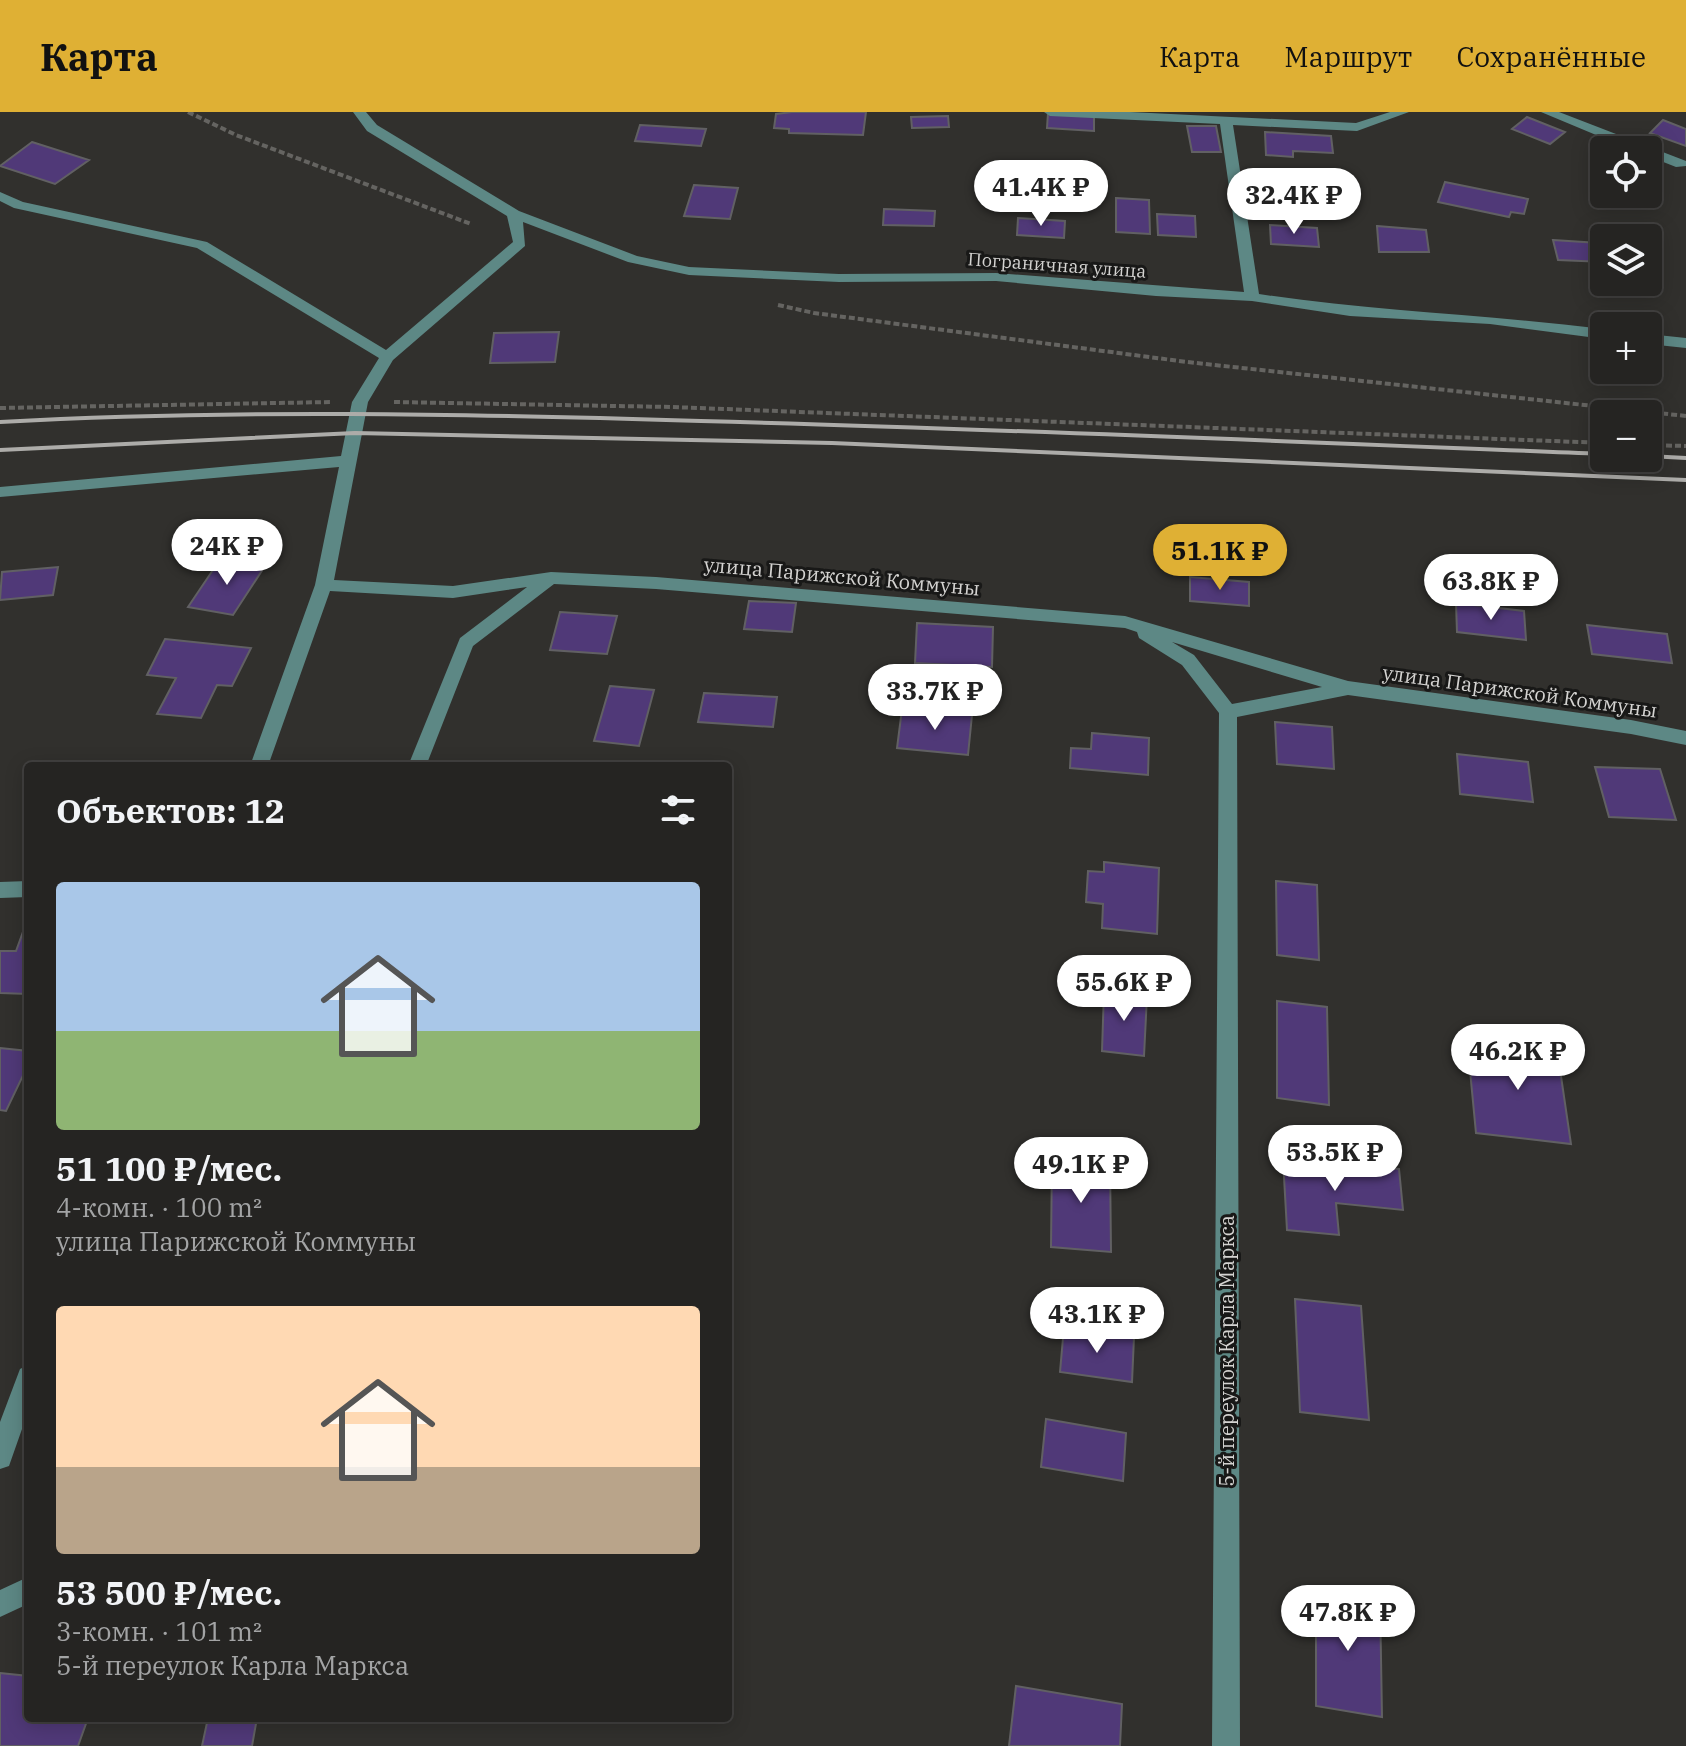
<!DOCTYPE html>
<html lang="ru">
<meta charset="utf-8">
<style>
body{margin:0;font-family:"IBM Plex Serif",serif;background:#31302f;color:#f1f3f6;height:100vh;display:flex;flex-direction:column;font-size:30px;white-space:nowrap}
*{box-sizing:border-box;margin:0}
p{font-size:26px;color:#a3a4a5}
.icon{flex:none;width:44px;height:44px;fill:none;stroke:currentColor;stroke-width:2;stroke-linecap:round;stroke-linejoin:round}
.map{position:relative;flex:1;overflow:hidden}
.details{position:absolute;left:24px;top:650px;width:708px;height:960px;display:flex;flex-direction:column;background:#252422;border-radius:8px;box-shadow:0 4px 20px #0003,0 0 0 2px #424140}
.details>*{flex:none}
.controls{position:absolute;left:1590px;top:24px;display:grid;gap:16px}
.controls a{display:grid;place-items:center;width:72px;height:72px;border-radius:8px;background:#252422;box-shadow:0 4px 20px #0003,0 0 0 2px #424140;font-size:40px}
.price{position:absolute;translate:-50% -68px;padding:0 18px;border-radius:28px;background:#fff;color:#222;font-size:26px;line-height:52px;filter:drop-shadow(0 2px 4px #0008)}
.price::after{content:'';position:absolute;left:50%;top:48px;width:24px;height:18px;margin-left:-12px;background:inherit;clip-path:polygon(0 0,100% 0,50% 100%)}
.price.on{background:#dfb034;color:#111}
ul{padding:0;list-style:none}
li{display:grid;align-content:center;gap:16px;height:424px;padding:0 32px}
li span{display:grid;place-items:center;height:248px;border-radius:8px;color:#555}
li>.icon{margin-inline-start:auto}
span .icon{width:144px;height:144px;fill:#fffc;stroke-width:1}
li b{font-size:34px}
h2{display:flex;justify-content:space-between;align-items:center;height:96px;padding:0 32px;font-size:34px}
header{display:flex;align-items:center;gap:48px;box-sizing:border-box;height:112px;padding:0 40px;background:#dfb034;color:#111}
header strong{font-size:38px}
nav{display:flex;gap:44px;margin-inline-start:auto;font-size:28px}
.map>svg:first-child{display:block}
</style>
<header>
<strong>Карта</strong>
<nav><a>Карта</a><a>Маршрут</a><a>Сохранённые</a></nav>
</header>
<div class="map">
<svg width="1686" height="1634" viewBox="0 0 1686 1634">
<rect width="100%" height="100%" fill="#31302d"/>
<path fill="#503978" stroke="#616063" stroke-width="2" d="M792 0H866L863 23 789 21V17L774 16 776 2Z
M1048 1 1094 4V19L1047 16Z
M948 4 949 15 912 16 911 5Z
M1527 5 1565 20 1550 32 1512 17Z
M1663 8 1686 17V34L1650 21Z
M640 13 706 17 701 34 635 29Z
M1187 14H1216L1221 40H1192Z
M1265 20 1331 24 1333 41 1293 39V45L1266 43Z
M32 30 89 48 55 72 0 54Z
M1260 65 1316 68 1319 85 1262 82Z
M1445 70 1528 87 1524 102 1511 100 1509 105 1438 90Z
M694 73 738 76 730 107 684 104Z
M1116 86 1149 88 1150 122 1116 120Z
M884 97 935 99 934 114 883 113Z
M1157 102 1195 104 1196 125 1158 123Z
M1018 106 1065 109 1064 126 1017 123Z
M1270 113 1317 116 1319 135 1271 132Z
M1377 114 1426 118 1429 140H1379Z
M1553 128 1599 131 1604 150 1558 148Z
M559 220 555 250 490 251 494 221Z
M221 446 265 454 233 503 188 495Z
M58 455 53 483 0 488 2 460Z
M1190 465 1249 470V494L1190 489Z
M749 489 796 491 792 520 744 517Z
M1456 491 1524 499 1526 528 1457 520Z
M560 500 617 504 607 542 550 538Z
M917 511 993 515 992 555 915 551Z
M1587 513 1667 522 1672 551 1592 542Z
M165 527 251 536 232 574 217 573 201 606 157 602 176 566 147 563Z
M610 574 654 578 639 634 594 629Z
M704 581 777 585 773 615 698 610Z
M902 597 972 603 968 643 897 636Z
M1275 610 1332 615 1334 657 1277 652Z
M1092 621 1149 626 1148 663 1070 656 1071 636 1091 637Z
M1457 642 1528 650 1533 690 1460 682Z
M1595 655 1660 657 1676 708 1609 705Z
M1104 750 1159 756 1157 822 1102 816 1103 792 1086 790 1088 759 1104 760Z
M1276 769 1317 773 1319 848 1277 843Z
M28 806V882L0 881V839H16Z
M1104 879 1147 884 1144 944 1102 939Z
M1277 889 1327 895 1329 993 1277 986Z
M1467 927 1557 937 1571 1032 1476 1021Z
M0 936 28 939V953L6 999 0 998Z
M1052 1045 1110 1049 1111 1140 1051 1135Z
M1283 1047 1399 1057 1403 1098 1336 1091 1339 1123 1287 1118Z
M1295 1187 1361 1194 1369 1308 1300 1300Z
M1064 1215 1134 1225 1132 1270 1060 1260Z
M1046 1307 1126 1321 1123 1369 1041 1355Z
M1316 1476 1380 1487 1382 1605 1316 1594Z
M0 1561 28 1564V1606H88L78 1634H0Z
M1016 1574 1122 1592 1120 1634H1009Z
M208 1606H257L252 1634H202Z"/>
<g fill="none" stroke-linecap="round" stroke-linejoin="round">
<path stroke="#656461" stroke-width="4" stroke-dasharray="6 3" stroke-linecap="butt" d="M188 0 236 23 471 112
M778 193 814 201 1187 250 1686 304
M394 290 672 295 1604 331
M0 296 332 290
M1648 333 1686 334"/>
<path fill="#5d8885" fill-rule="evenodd" d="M353 0H366L377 13 519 99 637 144 689 155 839 162 996 161 1244 180 1220 12 1050 4 1044 0H1130L1356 11 1390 0H1409L1357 19 1233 13 1259 182C1373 199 1489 203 1604 217V227L1490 212 1350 204 1252 189 1156 184 996 169 839 170 689 163 628 150 523 110 525 134 393 248 368 290 334 468 453 474 551 460 656 465 1125 504 1348 569 1631 608 1686 619V633L1631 622 1348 583 1237 605 1240 1634H1212L1219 601 1182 553 1139 526 1137 520 1125 516 656 477 554 472 473 534 426 654H408L460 526 527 475 453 486 330 479 268 654H250L315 473 339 355 0 385V375L341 344 352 290 379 246 197 136 14 96 0 89V80L23 90 207 130 386 238 513 130 507 104 367 19ZM1172 530 1322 575 1232 592 1194 543Z
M1541 0H1559L1686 49V54L1676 55 1648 44V38H1632Z
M1648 222 1686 226V236L1648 232Z
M28 769V785L0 786V770Z
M28 1253V1300L9 1354 0 1357V1310L20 1257Z
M28 1465V1492L0 1505V1478Z"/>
<path stroke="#adaca9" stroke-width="4" d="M0 310C234 297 467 302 701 309 1002 317 1303 330 1604 342
M0 338 355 321 832 331 1686 368
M1648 344 1686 346"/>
</g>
<g text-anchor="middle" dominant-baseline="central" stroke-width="6" stroke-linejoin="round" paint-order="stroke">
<g font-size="18" fill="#d4d3d1" stroke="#181817">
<text transform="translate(1057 153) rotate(4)">Пограничная улица</text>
</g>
<g font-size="20" fill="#d4d3d1" stroke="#181817">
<text transform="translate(842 464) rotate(5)">улица Парижской Коммуны</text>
<text transform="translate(1520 579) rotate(8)">улица Парижской Коммуны</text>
<text transform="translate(1226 1239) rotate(-90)">5-й переулок Карла Маркса</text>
</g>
</g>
</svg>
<div class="controls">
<a><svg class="icon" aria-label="locate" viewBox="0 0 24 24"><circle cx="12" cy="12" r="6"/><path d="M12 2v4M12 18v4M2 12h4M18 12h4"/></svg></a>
<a><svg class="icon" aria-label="layers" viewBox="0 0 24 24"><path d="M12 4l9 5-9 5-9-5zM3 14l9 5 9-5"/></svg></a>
<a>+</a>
<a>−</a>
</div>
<b class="price" style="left:1041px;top:116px">41.4K ₽</b>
<b class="price" style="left:1294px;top:124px">32.4K ₽</b>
<b class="price" style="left:227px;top:475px">24K ₽</b>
<b class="price on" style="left:1220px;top:480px">51.1K ₽</b>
<b class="price" style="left:1491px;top:510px">63.8K ₽</b>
<b class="price" style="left:935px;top:620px">33.7K ₽</b>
<b class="price" style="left:1124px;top:911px">55.6K ₽</b>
<b class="price" style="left:1518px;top:980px">46.2K ₽</b>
<b class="price" style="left:1335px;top:1081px">53.5K ₽</b>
<b class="price" style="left:1081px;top:1093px">49.1K ₽</b>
<b class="price" style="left:1097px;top:1243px">43.1K ₽</b>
<b class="price" style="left:1348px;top:1541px">47.8K ₽</b>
<section class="details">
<h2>Объектов: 12<svg class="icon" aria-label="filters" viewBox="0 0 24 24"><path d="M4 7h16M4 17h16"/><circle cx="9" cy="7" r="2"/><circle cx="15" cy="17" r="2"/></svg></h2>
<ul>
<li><span style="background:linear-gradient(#a9c7e8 60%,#8fb573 0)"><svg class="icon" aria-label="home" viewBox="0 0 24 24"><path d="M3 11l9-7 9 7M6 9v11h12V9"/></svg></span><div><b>51 100 ₽/мес.</b><p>4-комн. · 100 m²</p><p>улица Парижской Коммуны</p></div></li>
<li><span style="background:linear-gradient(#ffd9b3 65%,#b9a48a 0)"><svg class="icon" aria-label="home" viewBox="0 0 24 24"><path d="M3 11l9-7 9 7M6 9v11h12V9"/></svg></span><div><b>53 500 ₽/мес.</b><p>3-комн. · 101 m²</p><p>5-й переулок Карла Маркса</p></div></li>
</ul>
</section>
</div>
